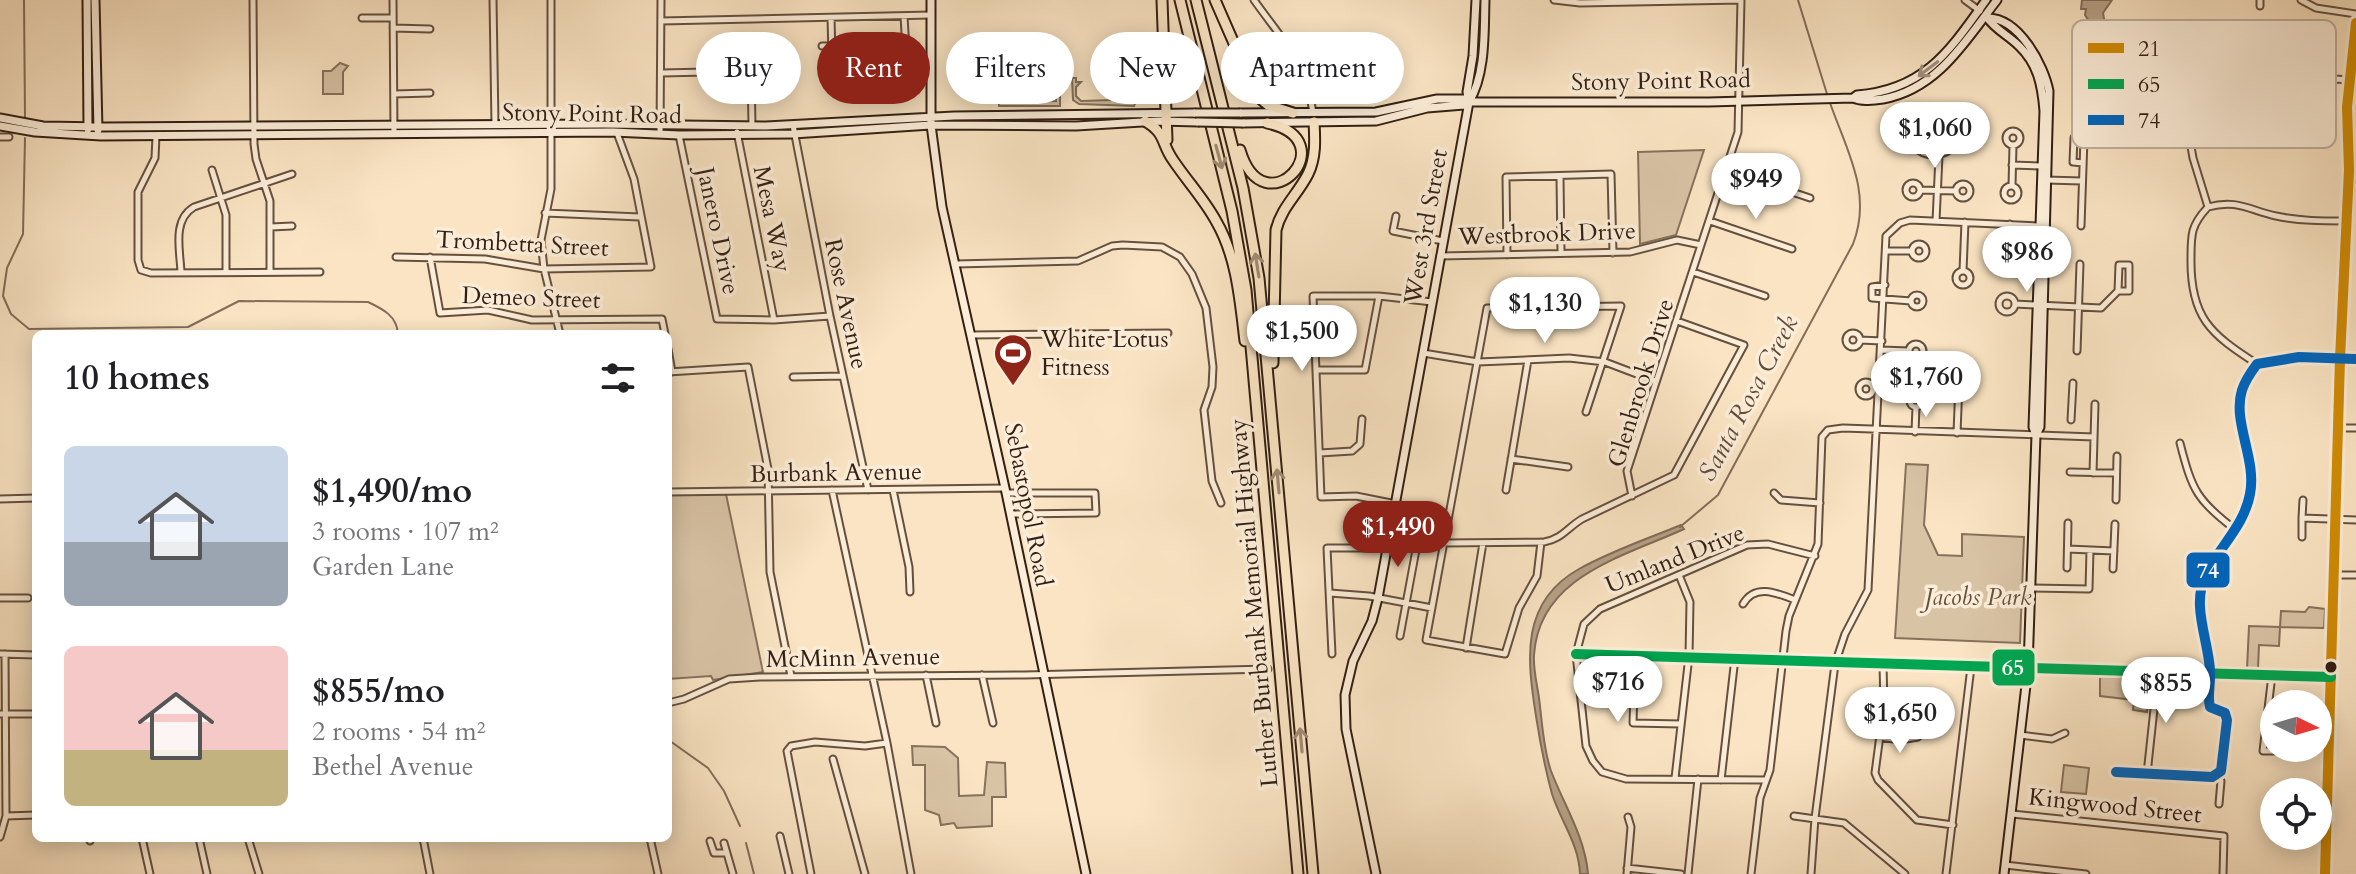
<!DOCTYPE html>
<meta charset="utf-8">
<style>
body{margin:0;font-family:Cardo,serif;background:#f2f2f2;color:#202124;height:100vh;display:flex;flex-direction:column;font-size:30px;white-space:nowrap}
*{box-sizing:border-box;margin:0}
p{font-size:26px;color:#757577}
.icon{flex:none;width:44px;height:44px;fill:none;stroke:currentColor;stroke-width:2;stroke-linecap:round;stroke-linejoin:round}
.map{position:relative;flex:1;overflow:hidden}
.side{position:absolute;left:32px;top:330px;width:640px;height:512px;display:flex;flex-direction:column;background:#fff;border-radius:12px;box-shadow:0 4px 20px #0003}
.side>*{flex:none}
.top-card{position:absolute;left:696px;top:32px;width:760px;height:72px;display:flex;gap:16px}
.needle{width:52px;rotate:95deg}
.fabs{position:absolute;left:2260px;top:690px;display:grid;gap:16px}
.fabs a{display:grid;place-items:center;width:72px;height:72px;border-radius:50%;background:#fff;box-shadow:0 4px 20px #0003;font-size:40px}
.price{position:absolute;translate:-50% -68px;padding:0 18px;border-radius:28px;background:#fff;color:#222;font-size:26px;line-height:52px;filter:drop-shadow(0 2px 4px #0008)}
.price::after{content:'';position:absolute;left:50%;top:48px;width:24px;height:18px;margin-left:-12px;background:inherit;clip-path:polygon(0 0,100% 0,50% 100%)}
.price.active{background:#8f2418;color:#fff}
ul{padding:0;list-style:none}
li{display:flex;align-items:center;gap:24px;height:200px;padding:0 32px}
li span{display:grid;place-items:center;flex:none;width:224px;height:160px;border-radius:12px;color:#555}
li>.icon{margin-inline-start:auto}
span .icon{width:96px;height:96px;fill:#fffc;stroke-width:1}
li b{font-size:34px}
h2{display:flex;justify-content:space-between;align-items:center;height:96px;padding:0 32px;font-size:34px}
.tag{padding:0 28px;border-radius:36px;background:#fff;box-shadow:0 4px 20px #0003;font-size:28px;line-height:72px}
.tag.active{background:#8f2418;color:#fff}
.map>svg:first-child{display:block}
</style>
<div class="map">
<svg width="2356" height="874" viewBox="0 0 2356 874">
<rect width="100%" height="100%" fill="#fae4c3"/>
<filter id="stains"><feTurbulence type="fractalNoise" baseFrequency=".0025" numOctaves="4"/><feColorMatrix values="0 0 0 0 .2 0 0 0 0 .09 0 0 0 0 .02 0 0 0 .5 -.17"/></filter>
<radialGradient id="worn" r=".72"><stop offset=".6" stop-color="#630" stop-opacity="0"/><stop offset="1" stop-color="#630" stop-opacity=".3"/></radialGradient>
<path fill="#d8c3a5" stroke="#86715c" stroke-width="2" d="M340 63 348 66 343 72V94H323V71H331Z
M999 77H1003L1004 102 1056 101V78H1060V106H999Z
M1136 77H1140L1141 90 1134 106 1079 104 1073 100 1072 78H1076V82H1081L1076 87V96L1081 101 1113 100Z
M1704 150 1676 235 1640 244 1638 152Z
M1906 464 1928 465 1924 525 1938 555 1962 556V534L2024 537 2020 643 1895 638Z
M726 494 763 672 713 680 711 676 668 679V495Z
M2309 607 2325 609 2324 628 2280 627 2279 646 2259 645 2258 669H2247L2249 626 2280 627 2281 611 2305 612Z
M2100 677 2150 679 2147 712 2133 710 2134 700 2100 696Z
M912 746 945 747 958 758 959 796 984 795 987 762 1005 763 1006 797H992V826L957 828 954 823 941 825 939 815 925 810V765H913Z
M2064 765 2089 768 2086 794 2061 792Z"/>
<path fill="#b6a187" stroke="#826d59" stroke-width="2" d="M2082 0H2112L2103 13 2106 30V55L2100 49 2101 39 2085 15 2086 9H2081Z
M1681 525 1684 529C1623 557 1539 576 1534 655 1533 669 1537 684 1539 698 1542 721 1543 748 1551 771 1564 805 1585 837 1588 874H1580C1579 844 1561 822 1552 794 1545 768 1540 742 1536 716 1527 659 1520 602 1579 569 1611 551 1647 539 1681 525Z"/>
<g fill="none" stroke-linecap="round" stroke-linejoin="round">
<path stroke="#826d59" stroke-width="2" d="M24 0 25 118
M1798 0 1827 94
M25 138 23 234 7 268 3 296 11 314 29 329 188 327 239 301 368 302C383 309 397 316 398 334
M1680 527 1718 495 1853 244C1873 192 1846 150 1829 100
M668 735 670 741 708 768 724 791 740 826
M746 843 754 874"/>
<defs>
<path id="street" d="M253 0 254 144 256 159 270 201V272
M393 0 394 134
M493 0 495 125
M551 0V189L541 240 544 269 560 334
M1254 0C1283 41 1306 61 1313 113
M1554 0 1580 3 1741 0
M1965 0 1980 11
M2301 0 2316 8 2356 14
M2260 6V0
M904 16 907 68
M362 18H393
M831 18 832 55
M661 21 931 15
M393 28 430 29
M822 46H832
M662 73 751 71 752 126
M2257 74 2350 80
M394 94 430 93
M2185 113 2193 158 2208 207C2191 225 2191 234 2191 258 2190 317 2210 334 2257 364
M793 125 830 316 868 490
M2006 138a7 7 0 1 1 14 0a7 7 0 1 1-14 0Z
M1955 139a7 7 0 1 1 14 0a7 7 0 1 1-14 0Z
M737 132 774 320
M1900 140a7 7 0 1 1 14 0a7 7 0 1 1-14 0Z
M660 134 661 0
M679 135 717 319 774 320 830 316
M156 136 155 158 138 192V260L141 270 151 273 320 272
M0 137H9
M1912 145C1926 159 1943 158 1957 144
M2012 165 2043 166
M212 170 226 215V272
M1726 170 1810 198
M1560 177 1561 252
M2046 180 2082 181
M1906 190a7 7 0 1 1 14 0a7 7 0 1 1-14 0Z
M1956 191a7 7 0 1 1 14 0a7 7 0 1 1-14 0Z
M2004 193a7 7 0 1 1 14 0a7 7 0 1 1-14 0Z
M2012 186 2013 145
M1920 190 1956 191
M2208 207C2237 199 2249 210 2276 216 2299 221 2323 221 2346 221
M545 213 640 217
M1396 216 1393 231 1443 241
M1710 221 1792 249
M1936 221 1939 156
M2081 226 2084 138H2074L2073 162 2083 163
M271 227 292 226
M1912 251a7 7 0 1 1 14 0a7 7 0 1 1-14 0Z
M2009 247 2010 224
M2002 254a7 7 0 1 1 14 0a7 7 0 1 1-14 0Z
M1886 251H1912
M1507 255 1506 177 1611 174 1613 253
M1440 256 1630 252 1677 240 1701 245
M396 257 485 259 544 269 651 267 634 179 617 133
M430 257 440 313 488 310 532 320 662 319 665 334
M956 264 1078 261 1112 246 1123 245 1162 247 1180 257 1192 274 1206 308 1213 367 1212 387 1204 410 1212 481 1221 503
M1963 271 1965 222
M1956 278a7 7 0 1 1 14 0a7 7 0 1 1-14 0Z
M181 272C180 250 172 220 194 207L292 174
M1693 272 1765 296
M1885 285 1872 287V298L1911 301
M1911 301a6 6 0 1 1 12 0a6 6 0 1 1-12 0Z
M1999 304a8 8 0 1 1 16 0a8 8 0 1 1-16 0Z
M2015 304 2101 308 2118 291 2119 265H2129V291H2118
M1846 340a7 7 0 1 1 14 0a7 7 0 1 1-14 0Z
M971 335 1168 333
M1860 340 1882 341
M1909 351a7 7 0 1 1 14 0a7 7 0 1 1-14 0Z
M668 349 672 372
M1881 350 1909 351
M2077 351 2080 264
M1423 353 1478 362 1569 358 1605 362 1655 381
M1317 370H1365L1379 296
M1954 377a6 6 0 1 1 12 0a6 6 0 1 1-12 0Z
M668 372 748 367 768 469 770 572 791 676
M793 377 843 376
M1859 389a7 7 0 1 1 14 0a7 7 0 1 1-14 0Z
M1910 401a6 6 0 1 1 12 0a6 6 0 1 1-12 0Z
M2071 420 2073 383
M2340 428H2356
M1915 432 1916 407
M1957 433 1959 383
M2180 443C2192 490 2197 501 2236 530
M1320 453 1352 451 1360 444 1362 419
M1511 459 1568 467
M2070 472 2116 473
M2093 473 2095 404
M832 490 887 743 911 874
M893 490 909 567 910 592
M1506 490 1528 360
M668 492 1005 488
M1006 493H1095L1096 513 1010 514
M1774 493 1781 500 1820 503
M1632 496 1627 471 1738 132 1741 0
M0 499 36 498
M2116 500 2117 456
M2303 500 2302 518 2356 520
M1396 504 1356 496 1321 497 1313 296H1379L1432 302
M2302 537V518
M1418 539 1444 543 1544 542C1562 539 1567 528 1582 519L1674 475 1744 345 1677 321
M1541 542 1537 576 1519 608 1505 654 1426 640 1487 308 1621 306 1586 412
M2068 549 2114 551
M2067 568 2068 523
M2113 569 2115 524
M2334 575H2356
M2031 588 2089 589 2090 550
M1330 593 1369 596 1432 608
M0 598H28
M1743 604C1755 583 1777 593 1795 600
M1400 636 1421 523
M1466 648 1483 543
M0 654 36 655
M1332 654 1327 548H1368
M1576 654 2331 677
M1635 655 1633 723 1681 724
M1883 665 1884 705 1875 773 1878 780 1917 820 1953 825
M926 675 936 723
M982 675 993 723
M2272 675 2263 751H2298V748
M668 703 684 699 729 679 760 677 1025 675 1268 669
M0 714H36
M2020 735 2052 739 2065 733
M1880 737 1900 740 1918 737
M833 759 865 874
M2116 772 2212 777 2221 771 2227 720 2225 713 2210 707C2207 695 2211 683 2210 670 2208 638 2191 605 2206 574 2220 546 2244 526 2250 494 2257 459 2232 422 2242 390 2245 381 2251 372 2257 364L2299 357 2356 359
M2147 774 2158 672
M2217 775 2221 781 2219 804
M1675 778 1689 656 1690 602 1679 575
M1721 780 1735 658
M1766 780 1626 779 1602 772 1593 761 1586 746 1576 654 1584 624 1600 609 1747 545 1768 544 1815 556
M2012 814 2224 836 2223 874
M6 816 36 815
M1794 816 1844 823 1905 874
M780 836 789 874
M0 837 6 816 5 654
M89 838 90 841
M142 838 150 874
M199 838 207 874
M248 838 259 874
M423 838 430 874
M650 838 658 874
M710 841 714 853H727
M724 843 733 874
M2005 865 2086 874
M1627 868 1681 874
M811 874 787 751 791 746 815 742 865 746 887 743
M1627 874 1631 827 1628 817
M1688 874 1698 779
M1751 874 1760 798 1770 770 1786 631 1789 616 1818 544 1822 437 1828 430 1843 428 2094 437
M1811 874 1815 818 1835 664 1845 634 1868 590 1886 236 1900 223 1910 220 2040 226
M1946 874 1971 667"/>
<path id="secondary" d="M87 0 88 129
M95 0 98 130
M931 0V125L942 207 1005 488 1086 874
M1986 0C1950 50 1925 90 1857 95L1853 98C1862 102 1873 100 1883 99 1938 89 1966 40 1997 0
M1986 16C1994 29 2008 35 2019 46 2038 64 2042 86 2044 111L2033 427 2036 435 2028 668 2004 874
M1988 18C2019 18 2044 65 2049 91L2040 427 2036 435
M1469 102C1486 74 1484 32 1485 0
M1240 113 1376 112 1437 99H1464L1469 102
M0 118 43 126 106 127 603 124 766 126 954 116 1195 113
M1243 123 1376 121 1427 108 1464 105 1469 102H1709L1853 98
M0 126 35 132 101 136 613 132 679 135 793 134 931 125 1076 126 1159 121 1198 122
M1376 874 1346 729 1345 695 1353 661 1372 621 1378 598 1469 102 1467 92 1473 56 1476 0
M2325 874 2340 359 2349 170 2347 107 2356 23"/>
<path id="highway" d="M1162 0 1167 140
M1180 0 1232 211 1246 290 1298 874
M1196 0 1243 188 1259 278 1313 874
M1215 0 1257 96 1268 105 1293 113
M1145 121C1166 133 1161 143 1173 160 1187 181 1204 199 1216 221 1237 257 1240 300 1245 341
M1240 150C1264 231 1348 140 1267 123
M1273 363 1276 230C1281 208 1298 194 1308 174 1316 158 1315 140 1314 122"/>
</defs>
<use href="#street" stroke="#65503f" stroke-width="9"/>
<use href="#secondary" stroke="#331f13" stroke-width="11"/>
<use href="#highway" stroke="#331f13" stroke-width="13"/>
<use href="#street" stroke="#fcedd8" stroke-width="5"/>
<use href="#secondary" stroke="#fcedd8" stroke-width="7"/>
<use href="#highway" stroke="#fae4c3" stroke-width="9"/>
<defs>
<path id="secondary-bridge" d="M1195 113H1240
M1198 122 1243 123"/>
</defs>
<use href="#secondary-bridge" stroke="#331f13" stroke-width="11" stroke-linecap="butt"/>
<use href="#secondary-bridge" stroke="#fcedd8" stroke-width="7"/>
<defs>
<path id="bus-1" d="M2325 874 2340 359 2349 170 2347 107 2356 23"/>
<path id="bus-2" d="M1576 654 2331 677"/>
<path id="bus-3" d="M2116 772 2212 777 2221 771 2227 720 2225 713 2210 707C2207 695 2211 683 2210 670 2208 638 2191 605 2206 574 2220 546 2244 526 2250 494 2257 459 2232 422 2242 390 2245 381 2251 372 2257 364L2299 357 2355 359"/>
</defs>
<use href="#bus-1" stroke="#fcedd8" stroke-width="16"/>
<use href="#bus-2" stroke="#fcedd8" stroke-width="16"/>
<use href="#bus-3" stroke="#fcedd8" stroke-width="16"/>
<use href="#bus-1" stroke="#d08b04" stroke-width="10"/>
<use href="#bus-2" stroke="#00a651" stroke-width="10"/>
<use href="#bus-3" stroke="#0065bd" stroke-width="10"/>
</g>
<defs><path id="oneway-shaft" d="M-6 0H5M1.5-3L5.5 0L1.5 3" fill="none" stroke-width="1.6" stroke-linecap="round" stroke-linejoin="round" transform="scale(2)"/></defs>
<use stroke="#a2907f" href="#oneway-shaft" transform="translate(1928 69) rotate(143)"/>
<g stroke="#a08b74">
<use href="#oneway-shaft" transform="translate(1219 157) rotate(75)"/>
<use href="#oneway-shaft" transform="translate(1257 265) rotate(-99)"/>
<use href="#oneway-shaft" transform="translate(1278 481) rotate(-95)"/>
<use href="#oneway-shaft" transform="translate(1301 740) rotate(-95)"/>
</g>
<defs>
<symbol id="stadium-pin" viewBox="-11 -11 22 30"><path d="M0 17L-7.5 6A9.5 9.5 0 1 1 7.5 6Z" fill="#8f2418" stroke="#fcedd8"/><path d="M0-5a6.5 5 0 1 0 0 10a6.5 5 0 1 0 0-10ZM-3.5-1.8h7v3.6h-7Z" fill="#fff"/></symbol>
</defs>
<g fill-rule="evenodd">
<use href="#stadium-pin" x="991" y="331" width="44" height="60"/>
</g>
<circle fill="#331f13" stroke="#fcedd8" stroke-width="3" cx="2331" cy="667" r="7"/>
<g text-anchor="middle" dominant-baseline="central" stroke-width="7" stroke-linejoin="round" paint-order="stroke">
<g font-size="24" fill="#331f13" stroke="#fcedd8">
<text transform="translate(1661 81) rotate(-1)">Stony Point Road</text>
<text transform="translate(592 114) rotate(1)">Stony Point Road</text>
<text transform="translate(772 219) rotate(78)">Mesa Way</text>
<text transform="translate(1426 227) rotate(-80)">West 3rd Street</text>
<text transform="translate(718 231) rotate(78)">Janero Drive</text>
<text transform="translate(1547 234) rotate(-2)">Westbrook Drive</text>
<text transform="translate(522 244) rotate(3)">Trombetta Street</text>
<text transform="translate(531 298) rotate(2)">Demeo Street</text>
<text transform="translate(846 304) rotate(78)">Rose Avenue</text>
<text transform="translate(1641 383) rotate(-73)">Glenbrook Drive</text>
<text transform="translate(836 473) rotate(-1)">Burbank Avenue</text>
<text transform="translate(1028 505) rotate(79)">Sebastopol Road</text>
<text transform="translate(1675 559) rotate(-22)">Umland Drive</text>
<text transform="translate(1254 603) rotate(-95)">Luther Burbank Memorial Highway</text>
<text transform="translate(853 658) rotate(-1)">McMinn Avenue</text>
<text transform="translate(2115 806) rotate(6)">Kingwood Street</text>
</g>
<g font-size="24" fill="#331f13" stroke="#fcedd8" text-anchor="start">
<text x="1041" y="339">White Lotus<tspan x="1041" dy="28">Fitness</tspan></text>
</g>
<g font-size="24" font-style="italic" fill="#65503f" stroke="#fcedd8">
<text x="1978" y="597">Jacobs Park</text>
</g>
<g font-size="26" font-style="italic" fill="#614c3c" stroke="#fcedd8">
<text transform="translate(1748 398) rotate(-62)">Santa Rosa Creek</text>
</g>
</g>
<rect x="2072" y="20" width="264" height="128" rx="12" fill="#fcedd8" stroke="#c0af9d" stroke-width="2"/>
<rect x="2088" y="43" width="36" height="10" fill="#d08b04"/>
<rect x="2088" y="79" width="36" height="10" fill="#00a651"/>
<rect x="2088" y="115" width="36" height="10" fill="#0065bd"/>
<g font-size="22" fill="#331f13">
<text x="2138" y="56">21</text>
<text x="2138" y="92">65</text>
<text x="2138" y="128">74</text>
</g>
<g stroke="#fcedd8" stroke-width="3">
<rect x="2185" y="551" width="46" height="38" rx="8" fill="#0065bd"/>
<rect x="1991" y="648" width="45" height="39" rx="8" fill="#00a651"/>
</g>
<g font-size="22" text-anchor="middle" font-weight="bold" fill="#fff">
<text x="2208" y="578">74</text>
<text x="2013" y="675">65</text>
</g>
<rect width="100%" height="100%" filter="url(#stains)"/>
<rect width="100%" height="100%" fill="url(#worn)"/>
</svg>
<div class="fabs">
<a><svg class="needle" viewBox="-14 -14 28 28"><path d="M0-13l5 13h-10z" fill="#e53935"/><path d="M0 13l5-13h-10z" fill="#757577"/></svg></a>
<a><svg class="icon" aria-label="locate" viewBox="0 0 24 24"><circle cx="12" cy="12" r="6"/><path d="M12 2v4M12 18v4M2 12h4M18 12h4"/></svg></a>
</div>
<b class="price" style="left:1935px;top:170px">$1,060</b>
<b class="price" style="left:1756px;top:221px">$949</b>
<b class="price" style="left:2027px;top:294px">$986</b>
<b class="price" style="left:1545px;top:345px">$1,130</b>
<b class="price" style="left:1302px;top:373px">$1,500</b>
<b class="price" style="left:1926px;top:419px">$1,760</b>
<b class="price active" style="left:1398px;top:569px">$1,490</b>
<b class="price" style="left:1618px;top:724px">$716</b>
<b class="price" style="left:2166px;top:725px">$855</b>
<b class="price" style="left:1900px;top:755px">$1,650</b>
<div class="top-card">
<a class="tag">Buy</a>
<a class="tag active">Rent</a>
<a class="tag">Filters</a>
<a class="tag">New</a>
<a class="tag">Apartment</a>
</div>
<section class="side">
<h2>10 homes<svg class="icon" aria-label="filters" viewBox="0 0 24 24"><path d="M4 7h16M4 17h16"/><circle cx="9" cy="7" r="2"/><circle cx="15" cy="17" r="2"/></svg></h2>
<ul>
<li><span style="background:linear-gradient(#c9d6e8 60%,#9aa5b1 0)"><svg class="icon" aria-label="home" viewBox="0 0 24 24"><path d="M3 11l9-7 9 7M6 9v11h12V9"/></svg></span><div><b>$1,490/mo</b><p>3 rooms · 107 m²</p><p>Garden Lane</p></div></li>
<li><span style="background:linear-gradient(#f6c9c9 65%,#c2b280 0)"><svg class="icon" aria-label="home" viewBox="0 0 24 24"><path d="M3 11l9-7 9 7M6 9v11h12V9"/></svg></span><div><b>$855/mo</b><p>2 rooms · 54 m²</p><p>Bethel Avenue</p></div></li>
</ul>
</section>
</div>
